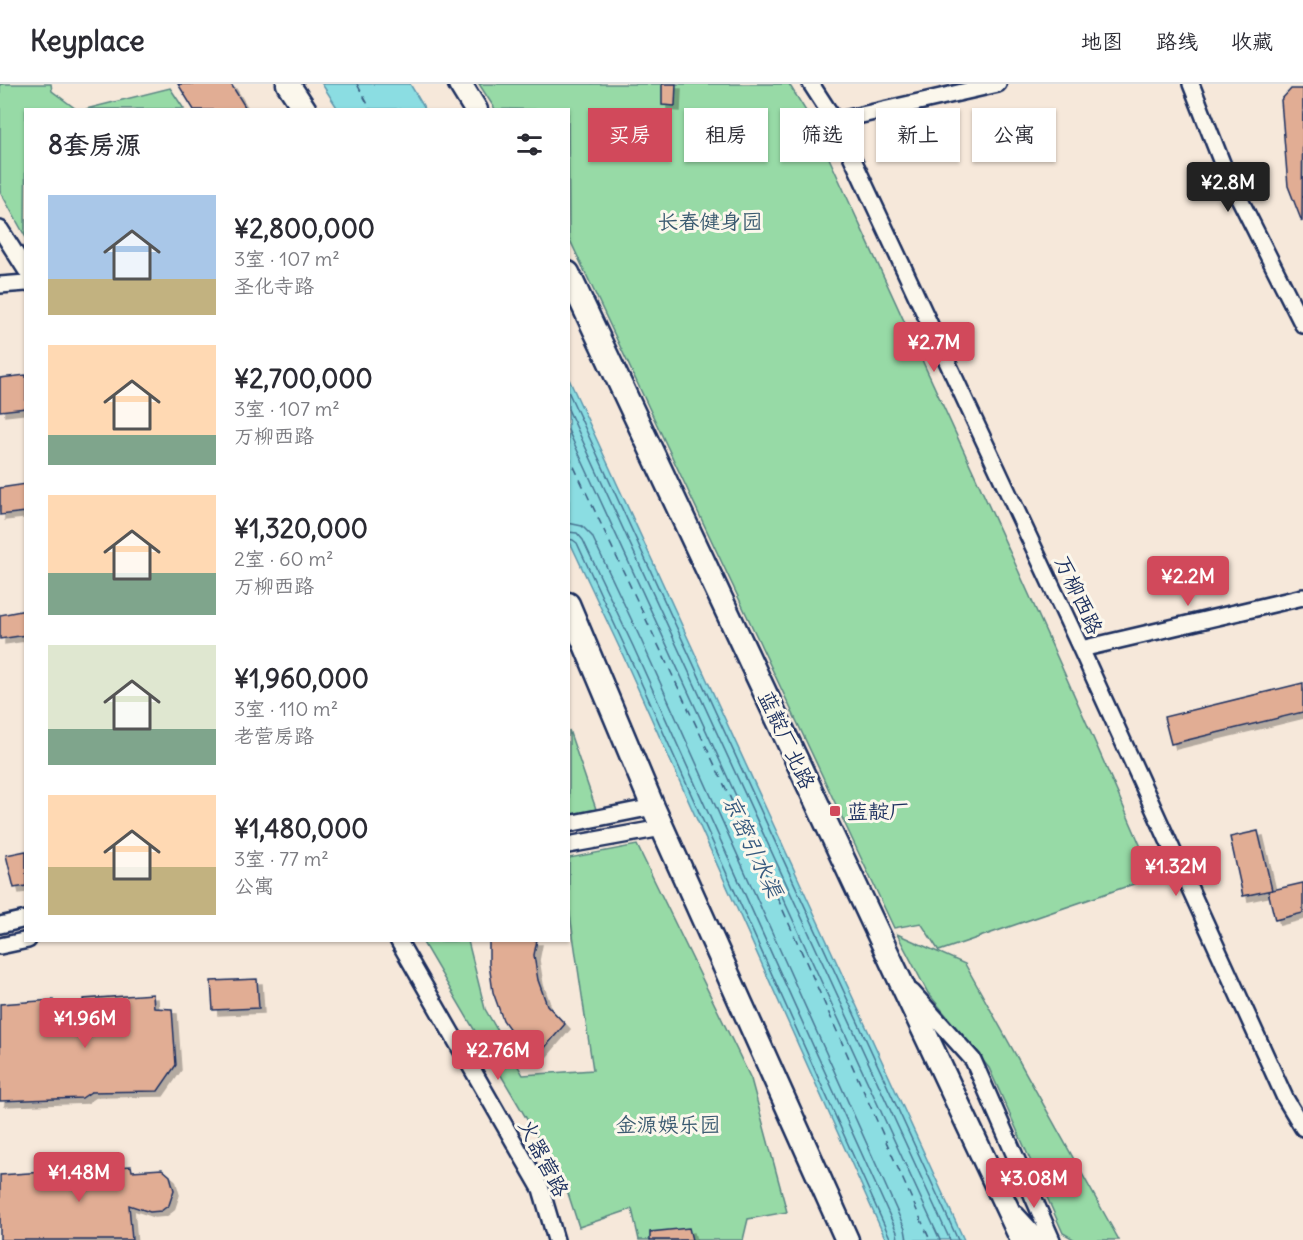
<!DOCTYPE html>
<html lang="zh">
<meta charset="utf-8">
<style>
body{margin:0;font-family:Delius,"LXGW WenKai TC",sans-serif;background:#f7f7f7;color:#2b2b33;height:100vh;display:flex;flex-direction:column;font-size:22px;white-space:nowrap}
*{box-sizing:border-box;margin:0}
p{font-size:20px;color:#7c7c81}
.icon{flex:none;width:33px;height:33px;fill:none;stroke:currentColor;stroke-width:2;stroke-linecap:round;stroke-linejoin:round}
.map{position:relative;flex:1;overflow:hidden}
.details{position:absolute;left:24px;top:24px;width:546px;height:834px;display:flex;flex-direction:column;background:#fff;border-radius:0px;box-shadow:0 2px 4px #0004}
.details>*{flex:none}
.hud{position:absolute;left:588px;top:24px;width:570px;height:54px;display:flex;gap:12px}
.price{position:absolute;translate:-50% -51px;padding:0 14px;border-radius:6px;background:#d1495b;color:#fff;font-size:20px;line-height:39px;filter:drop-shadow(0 2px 3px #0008)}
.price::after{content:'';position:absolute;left:50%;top:36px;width:18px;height:14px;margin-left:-9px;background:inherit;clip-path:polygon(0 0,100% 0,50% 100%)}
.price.on{background:#222;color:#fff}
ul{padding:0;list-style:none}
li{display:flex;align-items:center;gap:18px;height:150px;padding:0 24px}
li span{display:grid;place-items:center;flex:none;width:168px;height:120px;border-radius:0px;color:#555}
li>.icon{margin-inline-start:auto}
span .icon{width:72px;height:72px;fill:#fffc;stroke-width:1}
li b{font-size:26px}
h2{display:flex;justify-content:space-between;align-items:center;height:72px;padding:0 24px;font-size:26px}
.tag{padding:0 21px;border-radius:0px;background:#fff;box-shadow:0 2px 4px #0004;font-size:21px;line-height:54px}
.tag.on{background:#d1495b;color:#fff}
header{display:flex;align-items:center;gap:36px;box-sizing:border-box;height:84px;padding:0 30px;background:#fff;border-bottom:2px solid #e1e1e2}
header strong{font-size:28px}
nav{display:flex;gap:33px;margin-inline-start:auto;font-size:21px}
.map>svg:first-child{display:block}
</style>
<header>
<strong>Keyplace</strong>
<nav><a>地图</a><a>路线</a><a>收藏</a></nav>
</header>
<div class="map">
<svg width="1303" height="1156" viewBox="0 0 1303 1156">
<defs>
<filter id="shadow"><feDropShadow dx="5" dy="5" stdDeviation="0" flood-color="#0004"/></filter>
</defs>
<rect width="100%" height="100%" fill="#f6e8da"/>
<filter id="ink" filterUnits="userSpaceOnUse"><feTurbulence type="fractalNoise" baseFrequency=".0167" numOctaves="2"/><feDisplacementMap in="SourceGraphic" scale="12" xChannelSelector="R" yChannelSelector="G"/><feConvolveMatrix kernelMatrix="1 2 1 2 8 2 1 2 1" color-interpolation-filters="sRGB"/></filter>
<g filter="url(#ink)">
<path fill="#97daa6" stroke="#598482" stroke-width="1.5" d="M0 0H51L52 7 76 25 26 26 25 152 0 107Z
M479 0H789L811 35C927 287 1044 538 1154 793L939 867 921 839 894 844 569 154 568 26 495 25Z
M170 4 184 25H86Z
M569 646 597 728 569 732Z
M637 761 751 995 787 1128 748 1135 743 1156H639L632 1125 579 1143 565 1100 422 857H468L485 925 523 991 593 986 569 824V774Z
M897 850 965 880 1119 1156H1075L1063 1149 989 984 928 909Z"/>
<path fill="#8bdde2" stroke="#5e97ad" stroke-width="1.5" d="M322 0H410L425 25H338Z
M568 293 964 1156H886L621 567 569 456Z"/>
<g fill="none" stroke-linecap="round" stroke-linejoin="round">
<path stroke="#487593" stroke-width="1.5" d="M568 307 958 1156
M568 325 950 1156
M568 346 940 1156
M568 439 582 442 592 452 642 558 905 1145 907 1156
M568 448 577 449 583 456 633 562 897 1148 898 1156
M568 455 573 456 577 459 626 565 891 1156"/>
<path stroke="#375a7f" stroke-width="1.5" stroke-dasharray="8 6" stroke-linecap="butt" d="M357 0 371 26
M568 370 778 815 930 1156"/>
</g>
<path fill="#e1ad94" stroke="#1b2f5e" stroke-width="1.5" filter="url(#shadow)" d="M178 0H231L247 26H194Z
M662 0H676L675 22 662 21Z
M1291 5H1303L1302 138 1288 102 1281 16Z
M26 291V324L0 327V294Z
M26 400V428L0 431V404Z
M26 526V551L0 555V531Z
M1303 599V628L1171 660 1164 633Z
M1258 747 1272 806 1243 812 1230 753Z
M26 767V802L14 804 6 771Z
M1303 799V829L1275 836 1268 807Z
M489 856H537L534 871 538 896 547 921 565 940 535 975 515 953 503 936 493 908 489 880Z
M257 895 259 924 213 926 211 897Z
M153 910 154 924 172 925 176 981 158 1007 91 1008 82 1014 0 1017V920L53 916 54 932 84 929 83 915Z
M131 1082 132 1087 162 1085 170 1092 174 1106 169 1121 161 1127 150 1128 129 1121 132 1156H0V1091Z
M689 1144 692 1156H650V1148Z"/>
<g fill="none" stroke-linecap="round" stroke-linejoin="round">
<defs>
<path id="minor" d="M811 0 835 37 1081 565 1285 1014 1303 1044
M1191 0 1224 84 1303 241
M835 37 998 0
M0 145 26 186
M0 201 26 199
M1081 565 1303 513
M568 740 653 723
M568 761 662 744
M0 841 26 835
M398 856 541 1105 556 1156
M0 862 28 856
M912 908 973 976 1052 1156
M1016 1130 1040 1156"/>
<path id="highway" d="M288 0 305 26
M460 0 476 26
M568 189 1022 1156
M568 520 653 723 847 1156"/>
</defs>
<use href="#minor" stroke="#1b2f5e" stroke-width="20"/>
<use href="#highway" stroke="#1b2f5e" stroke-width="27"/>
<use href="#minor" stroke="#fbf7ec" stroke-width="15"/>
<use href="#highway" stroke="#fbf7ec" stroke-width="22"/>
</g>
</g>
<rect fill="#d1495b" stroke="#fbf7ec" stroke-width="2" x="829" y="721" width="12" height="12" rx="3"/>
<g text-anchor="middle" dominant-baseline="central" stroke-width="6" stroke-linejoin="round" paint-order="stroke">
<g font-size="21" fill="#3a5a70" stroke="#fbf7ec">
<text x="710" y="137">长春健身园</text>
<text x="668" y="1040">金源娱乐园</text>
</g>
<g font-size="21" fill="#1b2f5e" stroke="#fbf7ec">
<text transform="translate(1079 511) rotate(65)">万柳西路</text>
<text transform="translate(787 656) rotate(65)">蓝靛厂北路</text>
<text transform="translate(544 1074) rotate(63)">火器营路</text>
</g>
<g font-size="21" fill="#1b2f5e" stroke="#fbf7ec" text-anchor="start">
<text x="847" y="727">蓝靛厂</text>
</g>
<g font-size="22" font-style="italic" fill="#375a7f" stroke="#fbf7ec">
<text transform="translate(753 762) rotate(65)">京密引水渠</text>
</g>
</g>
</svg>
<b class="price on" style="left:1228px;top:129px">¥2.8M</b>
<b class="price" style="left:934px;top:289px">¥2.7M</b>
<b class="price" style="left:1188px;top:523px">¥2.2M</b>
<b class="price" style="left:1176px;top:813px">¥1.32M</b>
<b class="price" style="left:85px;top:965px">¥1.96M</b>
<b class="price" style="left:498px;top:997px">¥2.76M</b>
<b class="price" style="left:79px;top:1119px">¥1.48M</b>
<b class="price" style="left:1034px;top:1125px">¥3.08M</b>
<div class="hud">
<a class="tag on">买房</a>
<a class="tag">租房</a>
<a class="tag">筛选</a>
<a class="tag">新上</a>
<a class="tag">公寓</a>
</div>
<section class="details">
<h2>8套房源<svg class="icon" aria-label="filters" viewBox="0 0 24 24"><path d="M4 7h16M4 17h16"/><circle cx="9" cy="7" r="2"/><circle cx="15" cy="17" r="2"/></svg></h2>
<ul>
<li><span style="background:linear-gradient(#a9c7e8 70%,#c2b280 0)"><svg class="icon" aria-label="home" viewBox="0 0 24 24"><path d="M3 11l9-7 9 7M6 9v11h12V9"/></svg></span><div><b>¥2,800,000</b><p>3室 · 107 m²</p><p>圣化寺路</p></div></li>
<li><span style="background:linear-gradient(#ffd9b3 75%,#7fa58c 0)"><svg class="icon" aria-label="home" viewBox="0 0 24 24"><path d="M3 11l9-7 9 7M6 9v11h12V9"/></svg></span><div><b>¥2,700,000</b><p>3室 · 107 m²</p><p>万柳西路</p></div></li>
<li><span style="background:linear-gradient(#ffd9b3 65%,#7fa58c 0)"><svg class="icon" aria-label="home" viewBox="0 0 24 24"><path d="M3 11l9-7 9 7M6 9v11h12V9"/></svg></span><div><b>¥1,320,000</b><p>2室 · 60 m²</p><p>万柳西路</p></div></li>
<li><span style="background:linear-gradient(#dfe7d0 70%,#7fa58c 0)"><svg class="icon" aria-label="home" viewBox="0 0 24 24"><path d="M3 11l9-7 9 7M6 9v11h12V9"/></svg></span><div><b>¥1,960,000</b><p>3室 · 110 m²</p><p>老营房路</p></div></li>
<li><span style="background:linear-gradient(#ffd9b3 60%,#c2b280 0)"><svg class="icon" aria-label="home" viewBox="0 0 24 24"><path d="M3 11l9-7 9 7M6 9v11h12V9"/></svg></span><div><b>¥1,480,000</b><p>3室 · 77 m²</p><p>公寓</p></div></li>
</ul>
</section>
</div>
